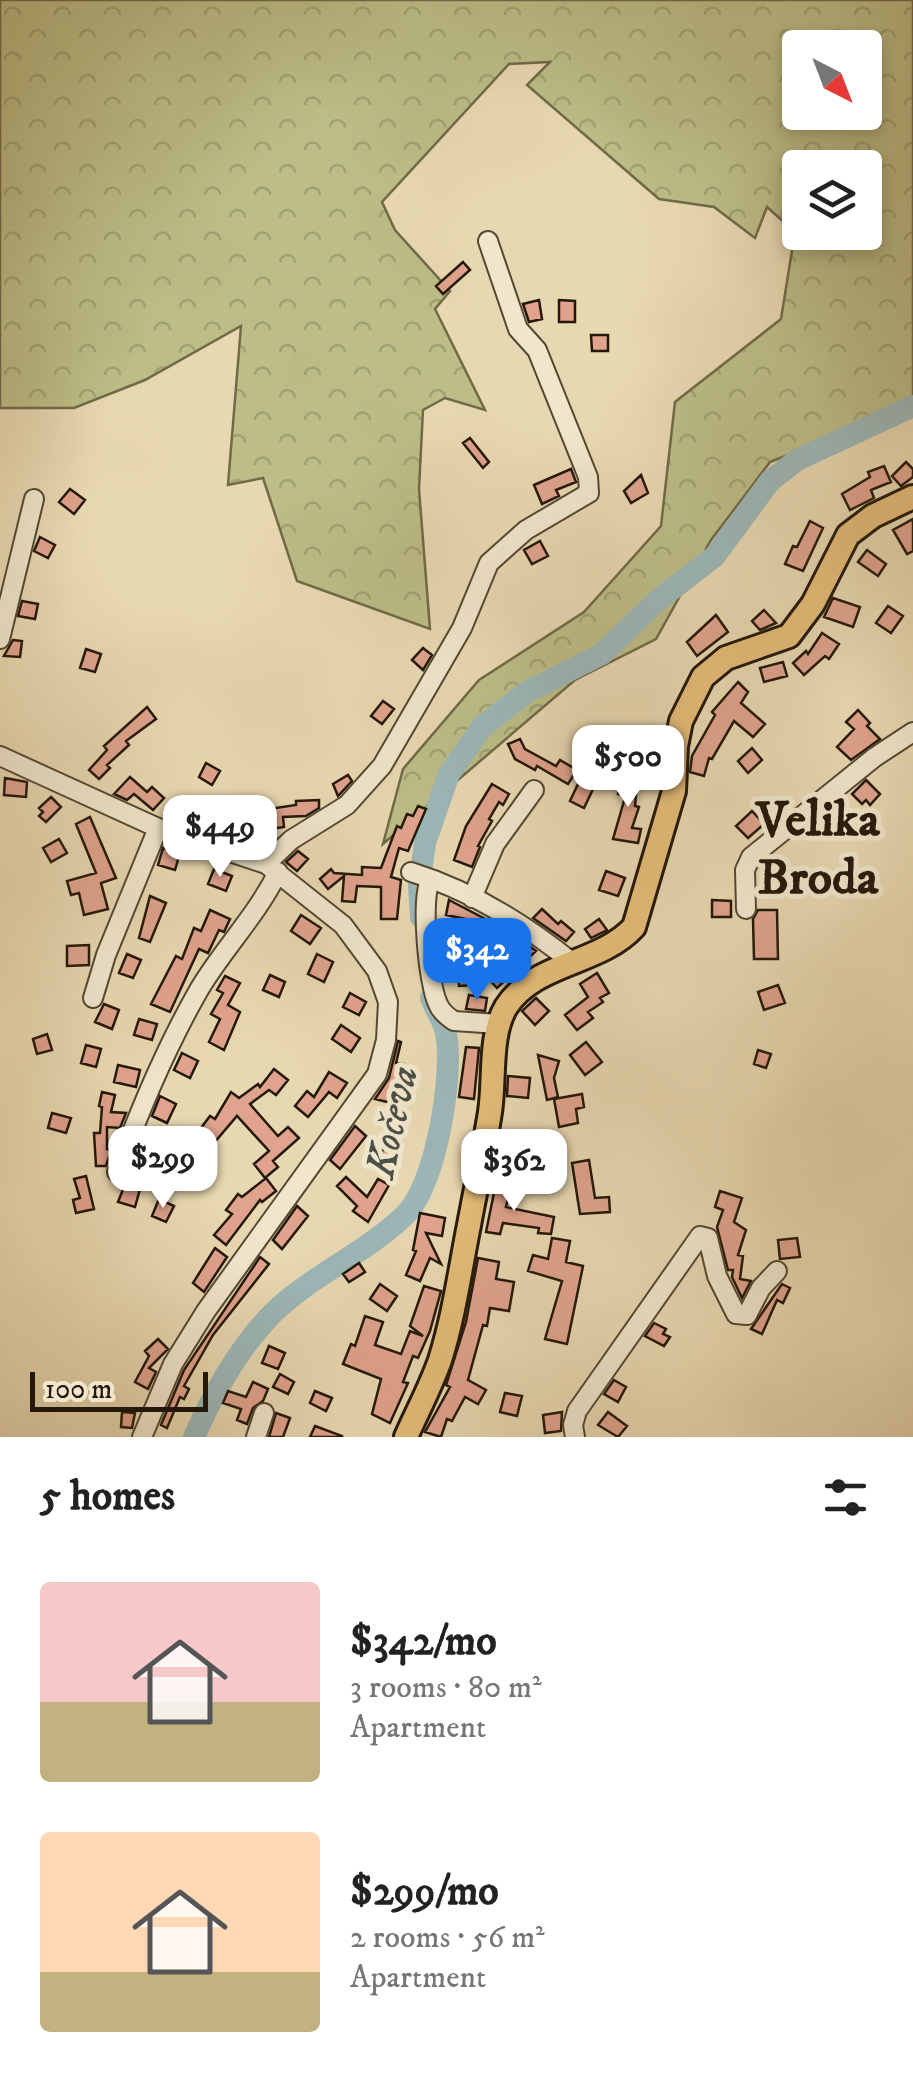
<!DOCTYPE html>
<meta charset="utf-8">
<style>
body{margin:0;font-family:"IM FELL DW Pica",serif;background:#f2f2f2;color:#222;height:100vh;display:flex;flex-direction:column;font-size:38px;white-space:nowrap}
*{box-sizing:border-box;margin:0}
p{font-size:32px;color:#767676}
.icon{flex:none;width:55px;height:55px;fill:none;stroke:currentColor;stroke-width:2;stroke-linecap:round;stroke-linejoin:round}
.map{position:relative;height:1437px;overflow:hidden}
.side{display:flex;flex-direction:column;background:#fff;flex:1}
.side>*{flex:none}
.needle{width:65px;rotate:138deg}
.tools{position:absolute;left:782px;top:30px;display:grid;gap:20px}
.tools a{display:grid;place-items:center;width:100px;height:100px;border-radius:10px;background:#fff;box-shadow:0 5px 15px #0003;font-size:50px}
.scale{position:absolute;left:30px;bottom:25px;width:178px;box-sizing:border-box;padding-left:10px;border:5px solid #231809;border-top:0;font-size:28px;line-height:35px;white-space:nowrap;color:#231809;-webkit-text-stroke:8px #f0e6cc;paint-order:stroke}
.price{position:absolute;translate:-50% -85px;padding:0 22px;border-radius:20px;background:#fff;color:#222;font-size:32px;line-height:65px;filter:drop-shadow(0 2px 5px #0008)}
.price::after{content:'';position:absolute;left:50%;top:60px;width:30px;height:22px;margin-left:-15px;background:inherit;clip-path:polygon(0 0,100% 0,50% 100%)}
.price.current{background:#1a73e8;color:#fff}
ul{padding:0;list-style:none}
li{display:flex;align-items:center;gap:30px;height:250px;padding:0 40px}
li span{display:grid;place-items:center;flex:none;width:280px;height:200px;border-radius:10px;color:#555}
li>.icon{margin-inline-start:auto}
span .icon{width:120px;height:120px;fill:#fffc;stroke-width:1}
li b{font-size:42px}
h2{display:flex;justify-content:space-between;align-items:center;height:120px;padding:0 40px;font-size:42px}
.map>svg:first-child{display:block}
</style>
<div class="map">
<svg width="913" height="1437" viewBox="0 0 913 1437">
<defs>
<pattern id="forest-crowns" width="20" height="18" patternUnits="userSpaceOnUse" patternTransform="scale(2.5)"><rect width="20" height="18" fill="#bcbd87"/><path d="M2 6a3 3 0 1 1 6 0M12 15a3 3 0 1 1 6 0" fill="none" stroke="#a1a273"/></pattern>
</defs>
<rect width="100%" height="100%" fill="#e8d8b1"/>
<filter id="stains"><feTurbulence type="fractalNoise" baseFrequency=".002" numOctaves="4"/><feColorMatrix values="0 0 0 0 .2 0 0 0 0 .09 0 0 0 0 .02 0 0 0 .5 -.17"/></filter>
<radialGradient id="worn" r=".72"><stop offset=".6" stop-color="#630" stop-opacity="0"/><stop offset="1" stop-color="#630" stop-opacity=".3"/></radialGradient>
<path fill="url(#forest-crowns)" stroke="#706a48" stroke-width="2.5" fill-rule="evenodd" d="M0 0H913V399L862 425 770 462 711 540 656 639 575 680 383 844 403 769 479 680 584 612 661 526 675 402 781 319 795 232 767 207 755 238 714 207 659 199 527 85 550 62 509 64 382 202 395 230 450 291 435 309 485 410 445 398 423 410 419 489 430 629 297 581 263 478 228 485 241 326 145 380 74 408H0ZM800 48H865V112H800ZM800 168H865V232H800Z"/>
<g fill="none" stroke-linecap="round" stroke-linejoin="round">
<path stroke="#9cb7b8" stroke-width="22" d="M421 917 419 886 425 843 449 774 482 727 527 692 602 654 657 601 715 556 770 481 797 460 913 406
M194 1437C213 1394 238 1349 271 1315 311 1275 365 1254 405 1215 436 1186 454 1074 446 1033 444 1021 435 1010 431 998"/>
</g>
<path fill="#e0a38d" stroke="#231809" stroke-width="2.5" d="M463 262 470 270 443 294 436 286Z
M539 300 542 319 529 322 523 304Z
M559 300 575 301V322H559Z
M591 335H608V351H592Z
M470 438 489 462 483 468 463 443Z
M906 462 913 469V477L901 486 892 476Z
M884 466 891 482 871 490 874 498 850 510 842 494 870 477 868 472Z
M571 469 576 482 556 490 559 496 542 504 534 485Z
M641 475 648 493 631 503 624 491Z
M70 489 85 500 74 514 59 502Z
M913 519V551L907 554 893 530Z
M810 521 823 528 803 571 785 564 793 546 797 547Z
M40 537 55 545 48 558 34 551Z
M540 541 548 556 532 564 524 550Z
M867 550 886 564 878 576 858 562Z
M833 598 860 607 853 627 824 617Z
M22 601 38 604 35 619 18 616Z
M888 606 903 616 891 633 876 623Z
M764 610 776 623 760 630 752 621Z
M716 615 728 632 697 656 687 642Z
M822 633 839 644 829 659 825 656 804 675 793 663 806 651 808 654Z
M13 640 22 641 20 657 4 656Z
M423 648 432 655 423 670 412 660Z
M86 649 101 654 95 672 80 668Z
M783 662 787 676 764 682 760 668Z
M738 682 748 692 741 703 765 724 753 737 734 721 712 759 709 758 704 776 690 772 692 756 715 715 712 712Z
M383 701 394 709 382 724 371 716Z
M147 707 156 719 126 741 129 745 107 765 110 768 99 779 89 770 107 750 104 746Z
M858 710 870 723 867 726 880 739 851 760 837 747 854 729 846 722Z
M520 739 525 749 556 766 560 760 577 770 568 784 537 766 535 770 515 759 508 744Z
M601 746 618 755 609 772 591 763Z
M752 748 762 760 748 773 738 761Z
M206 763 220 771 212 785 199 777Z
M620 773 638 775 635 806 639 807 632 828 641 829 638 843 613 839 626 794H618Z
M348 775 352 781 338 796 333 784Z
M130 777 147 792 152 787 164 798 153 810 134 794 127 800 114 794Z
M5 778 27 782 26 797 4 795Z
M866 780 880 794 870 805 866 800 862 804 852 794Z
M579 782 593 789 584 808 570 801Z
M492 784 509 794 503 805 499 802 489 819 492 821 478 846 480 847 472 867 454 860 466 826Z
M51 797 61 807 46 822 39 816 43 812 39 808Z
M219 797 229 807 209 832 185 821 194 806 204 812Z
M319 800V808L306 816 283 817 284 827 264 830 262 810 296 805V801Z
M418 806 426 809 408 851 399 848 391 877 401 880 397 919H381V887L357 886 355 902 342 901 344 876 328 889 320 879 331 869 334 873 362 875V867L381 868 397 826 401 828 407 814 413 816Z
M752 811 764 824 748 838 736 826Z
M90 817 116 878 101 883 108 909 84 915 79 893 71 895 67 881 96 873 76 824Z
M59 839 67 853 51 862 43 848Z
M163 848 180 853 175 870 158 865Z
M298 851 308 859 297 871 286 862Z
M214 869 232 876 226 891 208 884Z
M606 871 625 878 618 896 599 890Z
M150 896 166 903 150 942 139 938Z
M449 900 495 924 491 925 509 937 506 941 516 942 519 939 536 951 497 988 487 977 510 956 491 942 505 941 468 924 470 920 446 915Z
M712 900 731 901V917H712Z
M542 909 558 924 561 921 574 932 566 941 533 918Z
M210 910 230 919 224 932 219 930 208 953 199 949 170 1012 151 1004 176 956 182 959 194 928 201 931Z
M758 910H777L778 959H754L753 919Z
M301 915 321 928 310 944 291 931Z
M599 919 607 930 591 938 585 929Z
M468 944 469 968H475V985L459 986 458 960H453L452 955H441L440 945Z
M89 945V965L67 966V946Z
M127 954 141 960 133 978 119 973Z
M317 954 333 962 324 982 308 974Z
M597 973 609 993 600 998 603 1002 588 1012 593 1018 577 1030 565 1015 588 997 580 984Z
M270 975 285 982 279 997 263 990Z
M225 976 240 983 228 1005 240 1012 224 1050 209 1042 220 1019 211 1014 223 993 217 990Z
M778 985 785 1003 764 1010 758 992Z
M350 993 366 1002 359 1015 343 1007Z
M469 995 487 998 485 1011 466 1009Z
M536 998 549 1011 535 1025 522 1011Z
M104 1004 119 1010 112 1029 95 1022Z
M139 1019 157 1024 152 1040 134 1035Z
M341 1025 360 1038 351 1052 332 1039Z
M47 1034 52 1050 37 1054 33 1039Z
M398 1041 401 1042 396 1063 404 1064 391 1103 375 1099 389 1078Z
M586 1042 602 1062 585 1075 570 1055Z
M86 1045 101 1049 96 1067 81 1063Z
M466 1047 479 1048 474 1099 459 1097Z
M758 1050 771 1054 766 1068 754 1064Z
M182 1053 198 1061 190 1078 174 1070Z
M538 1055 559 1061 554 1078 558 1097 547 1100Z
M118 1065 140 1070 136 1087 114 1082Z
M274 1069 288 1080 276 1095 269 1090 250 1104 278 1136 288 1127 299 1138 273 1161 278 1167 265 1178 254 1164 269 1151 237 1116 202 1157 190 1148 201 1128 210 1116 215 1119 231 1092 239 1098 258 1084 260 1087Z
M329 1072 347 1083 337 1098 329 1092 308 1117 295 1106 307 1091 314 1097Z
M508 1076 530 1078 528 1098 507 1096Z
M102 1092 115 1095 111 1112 126 1113 120 1128 107 1127V1149L111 1151 106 1166H96L94 1133H100L102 1107 99 1106Z
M582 1094 584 1107 576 1109 578 1123 559 1127 554 1099Z
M160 1096 176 1104 167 1123 152 1116Z
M389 1107 403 1112 396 1130 382 1124Z
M52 1113 71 1118 66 1133 48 1128Z
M355 1126 366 1136 340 1169 330 1160Z
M388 1136 402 1141 395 1159 381 1154Z
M551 1137 554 1154 526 1160V1165L507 1167 505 1149 533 1145V1141Z
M141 1144 158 1149 153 1164 138 1159 134 1187 140 1189 135 1207 118 1202Z
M589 1160 595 1198 609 1197 610 1212 580 1214 572 1163Z
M179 1164 192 1169 185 1188 172 1183Z
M86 1176 94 1209 76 1213 73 1200 80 1198 74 1179Z
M346 1177 367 1197 378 1179 389 1185 368 1222 353 1211 357 1206 337 1186Z
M266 1178 276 1191 262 1202 260 1200 226 1245 214 1235 232 1214 226 1210 238 1194 242 1197Z
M496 1183 511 1186 506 1207 554 1217 551 1234 538 1233 539 1228 503 1223 500 1234 486 1232Z
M720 1191 742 1198 734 1222 746 1230 738 1255 743 1256 740 1279 751 1281 742 1298 732 1277 733 1270H728L717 1227 723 1210 715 1207Z
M159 1199 174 1206 166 1222 152 1216Z
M297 1206 308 1216 282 1249 273 1240Z
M420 1213 445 1218 442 1236 426 1233 441 1264 430 1258 420 1281 406 1275 416 1251 413 1250Z
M552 1238 570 1241 566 1262 583 1266 567 1344 545 1339 562 1281 528 1271 533 1255 548 1259Z
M797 1238 800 1257 780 1259 778 1240Z
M215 1248 227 1257 204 1292 193 1283Z
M260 1257 269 1264 213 1335 184 1386 189 1389 184 1399 180 1397 167 1428 161 1425 184 1370Z
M478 1258 499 1262 496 1279 514 1282 509 1311 490 1308 487 1326 483 1325 468 1380 486 1390 478 1404 465 1397 452 1421 447 1419 441 1437 425 1432 450 1387 446 1385 466 1322Z
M359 1263 365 1272 349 1282 343 1274Z
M380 1284 397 1296 387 1311 370 1299Z
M782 1284 790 1288 783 1303 777 1300 762 1334 751 1329Z
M424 1286 441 1291 430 1331 418 1358 413 1356 403 1382 408 1383 390 1423 372 1414 381 1379 343 1364 351 1344 355 1346 365 1316 383 1322 375 1345 401 1354 410 1331 423 1336 410 1326Z
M654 1323 666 1329 663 1334 670 1337 664 1346 645 1336Z
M158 1339 168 1349 149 1368 156 1372 148 1389 135 1382 149 1356 145 1351Z
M269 1346 285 1353 278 1369 262 1363Z
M280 1374 294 1382 288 1394 273 1387Z
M614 1380 626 1387 618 1402 604 1394Z
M253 1382 268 1389 263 1401 253 1408 247 1424 237 1420 241 1409 223 1403 228 1391 246 1397Z
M315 1391 332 1398 326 1411 310 1403Z
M505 1393 522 1396 517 1416 500 1412Z
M122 1412 135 1413 132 1428 121 1427Z
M562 1412 561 1431 545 1433 543 1415Z
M608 1412 627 1426 618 1437 598 1425Z
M276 1413 290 1418 283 1437H269Z
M315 1426 342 1436V1437H310Z"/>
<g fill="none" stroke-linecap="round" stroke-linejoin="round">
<defs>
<path id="minor" d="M0 639 34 499
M0 756 158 828 266 864 343 925 377 971 388 1002 386 1040 377 1074 206 1311 173 1364 142 1437
M266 864 291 840 347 805 382 766 462 628 489 563 526 530 589 493 588 477 537 350 518 329 488 241
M411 872C469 890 526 925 573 963
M431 879C420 896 428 984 438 1004 441 1012 448 1017 454 1021L499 1024
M472 898 495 844 534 790
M746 909 745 870 751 857 875 757 913 732
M93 998 106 955 158 828
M117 1172C140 1109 166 1047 200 988 224 948 257 915 278 872
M256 1437 264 1413
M575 1437 573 1425 577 1411 700 1236 708 1238 717 1276 736 1314 747 1315 761 1288 777 1271"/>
<path id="major" d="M406 1437C417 1412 431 1386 440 1360 454 1316 460 1270 469 1225 476 1187 484 1150 490 1112 495 1080 489 1035 506 1007 535 962 599 965 634 927L674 791 676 746 681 721 703 677 726 658 789 636 813 604 848 535 873 516 913 497"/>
</defs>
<use href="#minor" stroke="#544833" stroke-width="22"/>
<use href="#major" stroke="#231809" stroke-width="28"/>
<use href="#minor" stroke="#f0e6cc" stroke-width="18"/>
<use href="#major" stroke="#e4bc78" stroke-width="22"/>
</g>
<g text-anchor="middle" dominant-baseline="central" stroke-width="10" stroke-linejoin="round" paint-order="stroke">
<g font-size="42" font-style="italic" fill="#4d5046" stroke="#f0e6cc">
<text transform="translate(393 1122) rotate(-77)">Kočeva</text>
</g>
<g font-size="50" font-weight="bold" fill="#231809" stroke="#f0e6cc">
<text x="818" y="820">Velika<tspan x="818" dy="58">Broda</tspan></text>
</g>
</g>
<rect width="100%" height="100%" filter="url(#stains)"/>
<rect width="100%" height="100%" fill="url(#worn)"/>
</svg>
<div class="tools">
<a><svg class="needle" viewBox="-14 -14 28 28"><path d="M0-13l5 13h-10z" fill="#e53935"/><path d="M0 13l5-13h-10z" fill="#767676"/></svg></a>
<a><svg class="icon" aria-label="layers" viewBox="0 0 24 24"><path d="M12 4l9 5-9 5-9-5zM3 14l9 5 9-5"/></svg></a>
</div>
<div class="scale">100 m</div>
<b class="price" style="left:628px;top:810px">$500</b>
<b class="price" style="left:220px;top:880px">$449</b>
<b class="price current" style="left:477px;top:1003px">$342</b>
<b class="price" style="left:163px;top:1211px">$299</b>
<b class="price" style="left:514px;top:1214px">$362</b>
</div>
<section class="side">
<h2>5 homes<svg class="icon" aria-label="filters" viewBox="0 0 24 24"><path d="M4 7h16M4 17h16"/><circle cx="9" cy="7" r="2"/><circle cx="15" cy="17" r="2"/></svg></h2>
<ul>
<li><span style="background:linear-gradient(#f6c9c9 60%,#c2b280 0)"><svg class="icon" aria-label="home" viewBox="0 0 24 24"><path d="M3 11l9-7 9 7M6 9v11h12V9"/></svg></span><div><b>$342/mo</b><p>3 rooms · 80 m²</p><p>Apartment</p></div></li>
<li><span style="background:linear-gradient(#ffd9b3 70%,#c2b280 0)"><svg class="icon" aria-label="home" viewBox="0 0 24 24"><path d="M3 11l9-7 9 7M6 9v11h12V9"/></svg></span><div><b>$299/mo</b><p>2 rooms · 56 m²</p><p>Apartment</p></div></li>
</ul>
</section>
